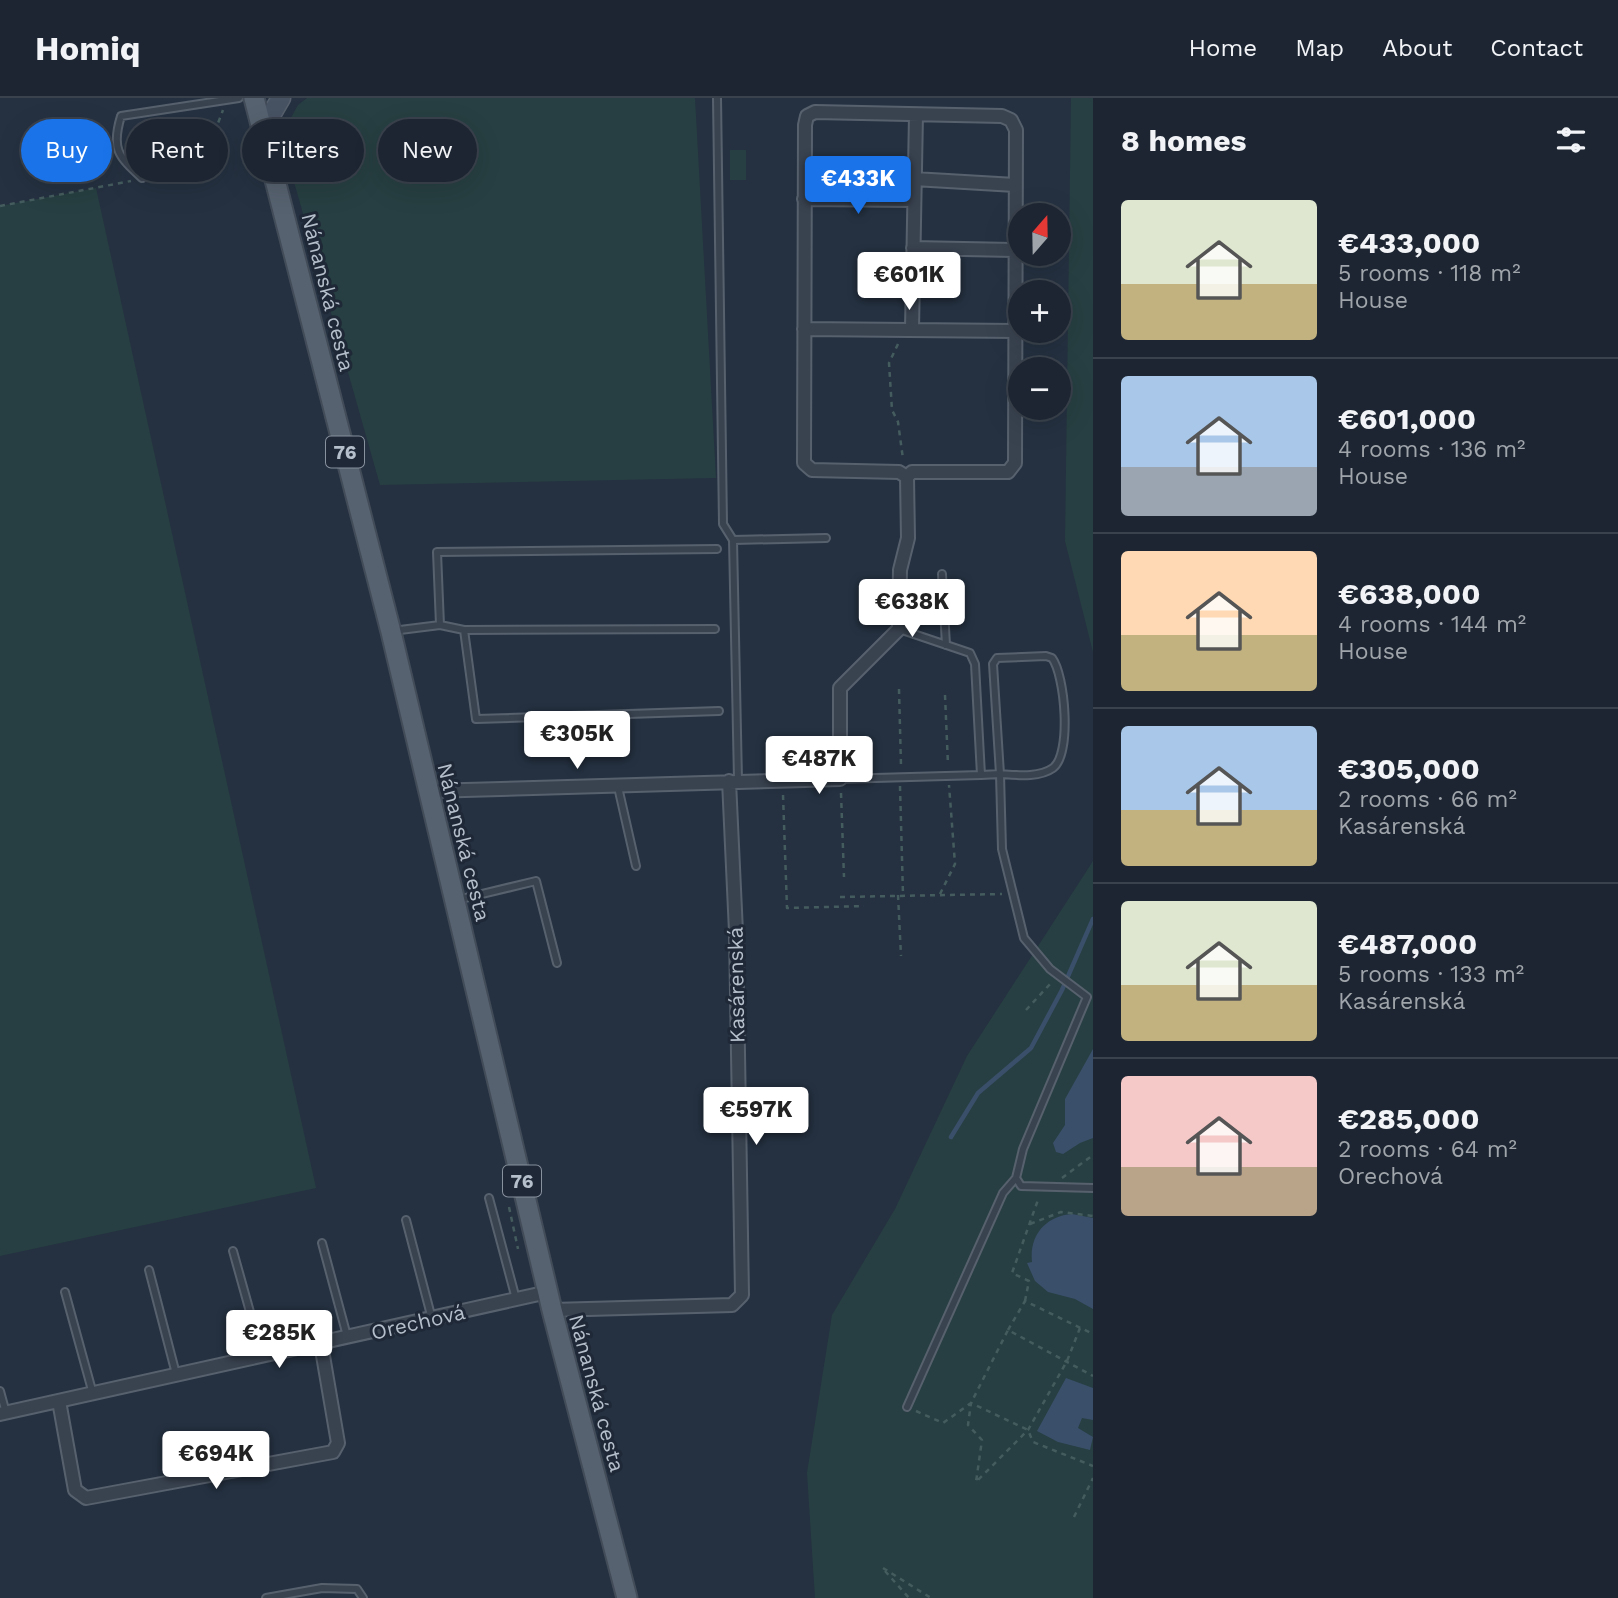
<!DOCTYPE html>
<meta charset="utf-8">
<style>
body{margin:0;font-family:"Work Sans",sans-serif;background:#29313d;color:#f1f3f6;height:100vh;display:flex;flex-direction:column;font-size:26px;white-space:nowrap}
*{box-sizing:border-box;margin:0}
p{font-size:23px;color:#a0a5ab}
.icon{flex:none;width:38px;height:38px;fill:none;stroke:currentColor;stroke-width:2;stroke-linecap:round;stroke-linejoin:round}
.map{position:relative;flex:1;overflow:hidden}
.side{display:flex;flex-direction:column;background:#1c2531;width:525px}
.side>*{flex:none}
.hud{position:absolute;left:21px;top:21px;width:665px;height:63px;display:flex;gap:14px}
.needle{width:46px;rotate:20deg}
.controls{position:absolute;left:1008px;top:105px;display:grid;gap:14px}
.controls a{display:grid;place-items:center;width:63px;height:63px;border-radius:50%;background:#1c2531;box-shadow:0 7px 28px #0002,0 0 0 2px #3a424d;font-size:35px}
.price{position:absolute;translate:-50% -60px;padding:0 16px;border-radius:7px;background:#fff;color:#222;font-size:23px;line-height:46px;filter:drop-shadow(0 2px 4px #0008)}
.price::after{content:'';position:absolute;left:50%;top:42px;width:21px;height:16px;margin-left:-10px;background:inherit;clip-path:polygon(0 0,100% 0,50% 100%)}
.price.selected{background:#1a73e8;color:#fff}
ul{padding:0;list-style:none}
li{display:flex;align-items:center;gap:21px;height:175px;padding:0 28px}
li+li{border-top:2px solid #3a424d}
li span{display:grid;place-items:center;flex:none;width:196px;height:140px;border-radius:7px;color:#555}
li>.icon{margin-inline-start:auto}
span .icon{width:84px;height:84px;fill:#fffc;stroke-width:1}
li b{font-size:30px}
h2{display:flex;justify-content:space-between;align-items:center;height:84px;padding:0 28px;font-size:30px}
.tag{padding:0 24px;border-radius:32px;background:#1c2531;box-shadow:0 7px 28px #0002,0 0 0 2px #3a424d;font-size:24px;line-height:63px}
.tag.selected{background:#1a73e8;color:#fff}
header{display:flex;align-items:center;gap:42px;box-sizing:border-box;height:98px;padding:0 35px;background:#1c2531;border-bottom:2px solid #3a424d}
header strong{font-size:33px}
nav{display:flex;gap:38px;margin-inline-start:auto;font-size:24px}
main{display:flex;flex:1;min-height:0}
.map>svg:first-child{display:block}
</style>
<header>
<strong>Homiq</strong>
<nav><a>Home</a><a>Map</a><a>About</a><a>Contact</a></nav>
</header>
<main>
<div class="map">
<svg width="1093" height="1500" viewBox="0 0 1093 1500">
<rect width="100%" height="100%" fill="#253141"/>
<path fill="#273f42" d="M307 0H695L716 380 380 387 281 38 298 7Z
M1071 0H1093V554L1065 443Z
M730 52H746V82H730Z
M96 90 316 1090 0 1158V108Z
M1093 763V1500H815L807 1375 832 1217 895 1111 967 958Z"/>
<path fill="#3a4f6a" d="M1093 951V1040L1080 1045 1063 1056 1056 1054 1053 1045 1065 1027V1001Z
M1072 1116 1093 1120V1211L1075 1201 1048 1194 1035 1183 1027 1165 1032 1164C1029 1137 1046 1118 1072 1116Z
M1066 1280 1093 1290V1322L1082 1320 1078 1330 1093 1339 1090 1352 1058 1344 1037 1333Z"/>
<g fill="none" stroke-linecap="round" stroke-linejoin="round">
<path stroke="#3a4f6a" stroke-width="4.5" d="M951 1039 978 995 1031 950 1062 892 1093 821"/>
<defs>
<path id="service" d="M717 0 723 426 733 442 738 682
M142 80C118 58 111 51 121 18L239 0
M733 442 826 440
M942 476 946 547
M440 527 437 454 717 451
M899 531 970 555 975 566 981 677 1000 676 1002 751 1024 840 1050 871 1087 899 1023 1051 1016 1080 1021 1088 1093 1090
M464 532 476 621 719 613
M392 533 440 527 464 532 715 531
M1046 558 1052 560C1065 577 1072 656 1053 670 1039 680 1016 677 1000 676L993 566 997 560Z
M840 681 981 677
M618 689 636 768
M457 802 536 783 557 865
M489 1100 516 1201
M406 1122 432 1221
M322 1145 347 1238
M233 1153 262 1257
M149 1172 176 1276
M65 1194 93 1296
M0 1293 6 1315
M907 1309 1003 1095 1016 1080
M266 1500 322 1490 357 1491 363 1500"/>
<path id="minor" d="M815 14 1002 18 1011 22 1016 32 1015 365 1008 374H912L907 379 899 374 812 372 804 365 805 27 807 18Z
M914 81 1015 87
M804 101 913 102
M913 150 1014 152
M804 231 1015 233
M912 231 916 17
M429 693 840 681V590L899 531 900 472 908 440 907 379
M552 1212 732 1207 742 1197 736 834 729 683
M59 1303 75 1392 86 1400 333 1354 338 1345 321 1246
M0 1316 548 1194"/>
<path id="secondary" d="M263 31 281 0"/>
<path id="primary" d="M254 0 391 534 552 1212 627 1500"/>
</defs>
<use href="#service" stroke="#57616e" stroke-width="10"/>
<use href="#minor" stroke="#57616e" stroke-width="16"/>
<use href="#secondary" stroke="#57616e" stroke-width="21"/>
<use href="#primary" stroke="#424c59" stroke-width="23"/>
<path stroke="#455c5e" stroke-width="2.5" stroke-dasharray="5 5" stroke-linecap="butt" d="M151 77C199 60 205 61 223 12
M0 108 131 83
M898 246 889 265 892 312 898 324 903 361
M899 591 901 668
M945 597 948 667
M900 688 903 797
M841 695 844 779
M783 697 787 810 864 808
M940 796 955 766 949 687
M898 797 901 858
M840 799 1002 796
M1026 912 1051 885
M1062 1080 1093 1057
M509 1109 518 1151
M1030 1126 1061 1114 1093 1118
M1025 1203 1029 1183 1012 1175 1039 1099
M1080 1230 1067 1263 1028 1332 976 1384 982 1342 968 1327 971 1305 1028 1332 1033 1344 1093 1368
M1008 1232 1025 1203 1093 1236
M916 1313 943 1325 971 1305 1008 1232 1093 1278
M1074 1419 1093 1380
M883 1470 931 1500
M885 1473 909 1500"/>
<use href="#service" stroke="#394350" stroke-width="6"/>
<use href="#minor" stroke="#394350" stroke-width="12"/>
<use href="#secondary" stroke="#475263" stroke-width="18"/>
<use href="#primary" stroke="#576270" stroke-width="19"/>
</g>
<g text-anchor="middle" dominant-baseline="central" stroke-width="6" stroke-linejoin="round" paint-order="stroke">
<g fill="#1e2836" stroke="#88919e" stroke-width="2">
<rect x="326" y="338.5" width="38" height="31" rx="5"/>
<rect x="503" y="1067.5" width="38" height="31" rx="5"/>
</g>
<g font-size="19" font-weight="bold" fill="#b5becb">
<text x="345" y="354">76</text>
<text x="522" y="1083">76</text>
</g>
<g font-size="21" fill="#b5becb" stroke="#1e2836">
<text transform="translate(328 194) rotate(76)">Nánanská cesta</text>
<text transform="translate(464 744) rotate(76)">Nánanská cesta</text>
<text transform="translate(736 887) rotate(-91)">Kasárenská</text>
<text transform="translate(418 1224) rotate(-13)">Orechová</text>
<text transform="translate(597 1295) rotate(75)">Nánanská cesta</text>
</g>
</g>
</svg>
<div class="controls">
<a><svg class="needle" viewBox="-14 -14 28 28"><path d="M0-13l5 13h-10z" fill="#e53935"/><path d="M0 13l5-13h-10z" fill="#a0a5ab"/></svg></a>
<a>+</a>
<a>−</a>
</div>
<b class="price selected" style="left:858px;top:118px">€433K</b>
<b class="price" style="left:909px;top:214px">€601K</b>
<b class="price" style="left:912px;top:541px">€638K</b>
<b class="price" style="left:577px;top:673px">€305K</b>
<b class="price" style="left:819px;top:698px">€487K</b>
<b class="price" style="left:756px;top:1049px">€597K</b>
<b class="price" style="left:279px;top:1272px">€285K</b>
<b class="price" style="left:216px;top:1393px">€694K</b>
<div class="hud">
<a class="tag selected">Buy</a>
<a class="tag">Rent</a>
<a class="tag">Filters</a>
<a class="tag">New</a>
</div>
</div>
<section class="side">
<h2>8 homes<svg class="icon" aria-label="filters" viewBox="0 0 24 24"><path d="M4 7h16M4 17h16"/><circle cx="9" cy="7" r="2"/><circle cx="15" cy="17" r="2"/></svg></h2>
<ul>
<li><span style="background:linear-gradient(#dfe7d0 60%,#c2b280 0)"><svg class="icon" aria-label="home" viewBox="0 0 24 24"><path d="M3 11l9-7 9 7M6 9v11h12V9"/></svg></span><div><b>€433,000</b><p>5 rooms · 118 m²</p><p>House</p></div></li>
<li><span style="background:linear-gradient(#a9c7e8 65%,#9aa5b1 0)"><svg class="icon" aria-label="home" viewBox="0 0 24 24"><path d="M3 11l9-7 9 7M6 9v11h12V9"/></svg></span><div><b>€601,000</b><p>4 rooms · 136 m²</p><p>House</p></div></li>
<li><span style="background:linear-gradient(#ffd9b3 60%,#c2b280 0)"><svg class="icon" aria-label="home" viewBox="0 0 24 24"><path d="M3 11l9-7 9 7M6 9v11h12V9"/></svg></span><div><b>€638,000</b><p>4 rooms · 144 m²</p><p>House</p></div></li>
<li><span style="background:linear-gradient(#a9c7e8 60%,#c2b280 0)"><svg class="icon" aria-label="home" viewBox="0 0 24 24"><path d="M3 11l9-7 9 7M6 9v11h12V9"/></svg></span><div><b>€305,000</b><p>2 rooms · 66 m²</p><p>Kasárenská</p></div></li>
<li><span style="background:linear-gradient(#dfe7d0 60%,#c2b280 0)"><svg class="icon" aria-label="home" viewBox="0 0 24 24"><path d="M3 11l9-7 9 7M6 9v11h12V9"/></svg></span><div><b>€487,000</b><p>5 rooms · 133 m²</p><p>Kasárenská</p></div></li>
<li><span style="background:linear-gradient(#f6c9c9 65%,#b9a48a 0)"><svg class="icon" aria-label="home" viewBox="0 0 24 24"><path d="M3 11l9-7 9 7M6 9v11h12V9"/></svg></span><div><b>€285,000</b><p>2 rooms · 64 m²</p><p>Orechová</p></div></li>
</ul>
</section>
</main>
